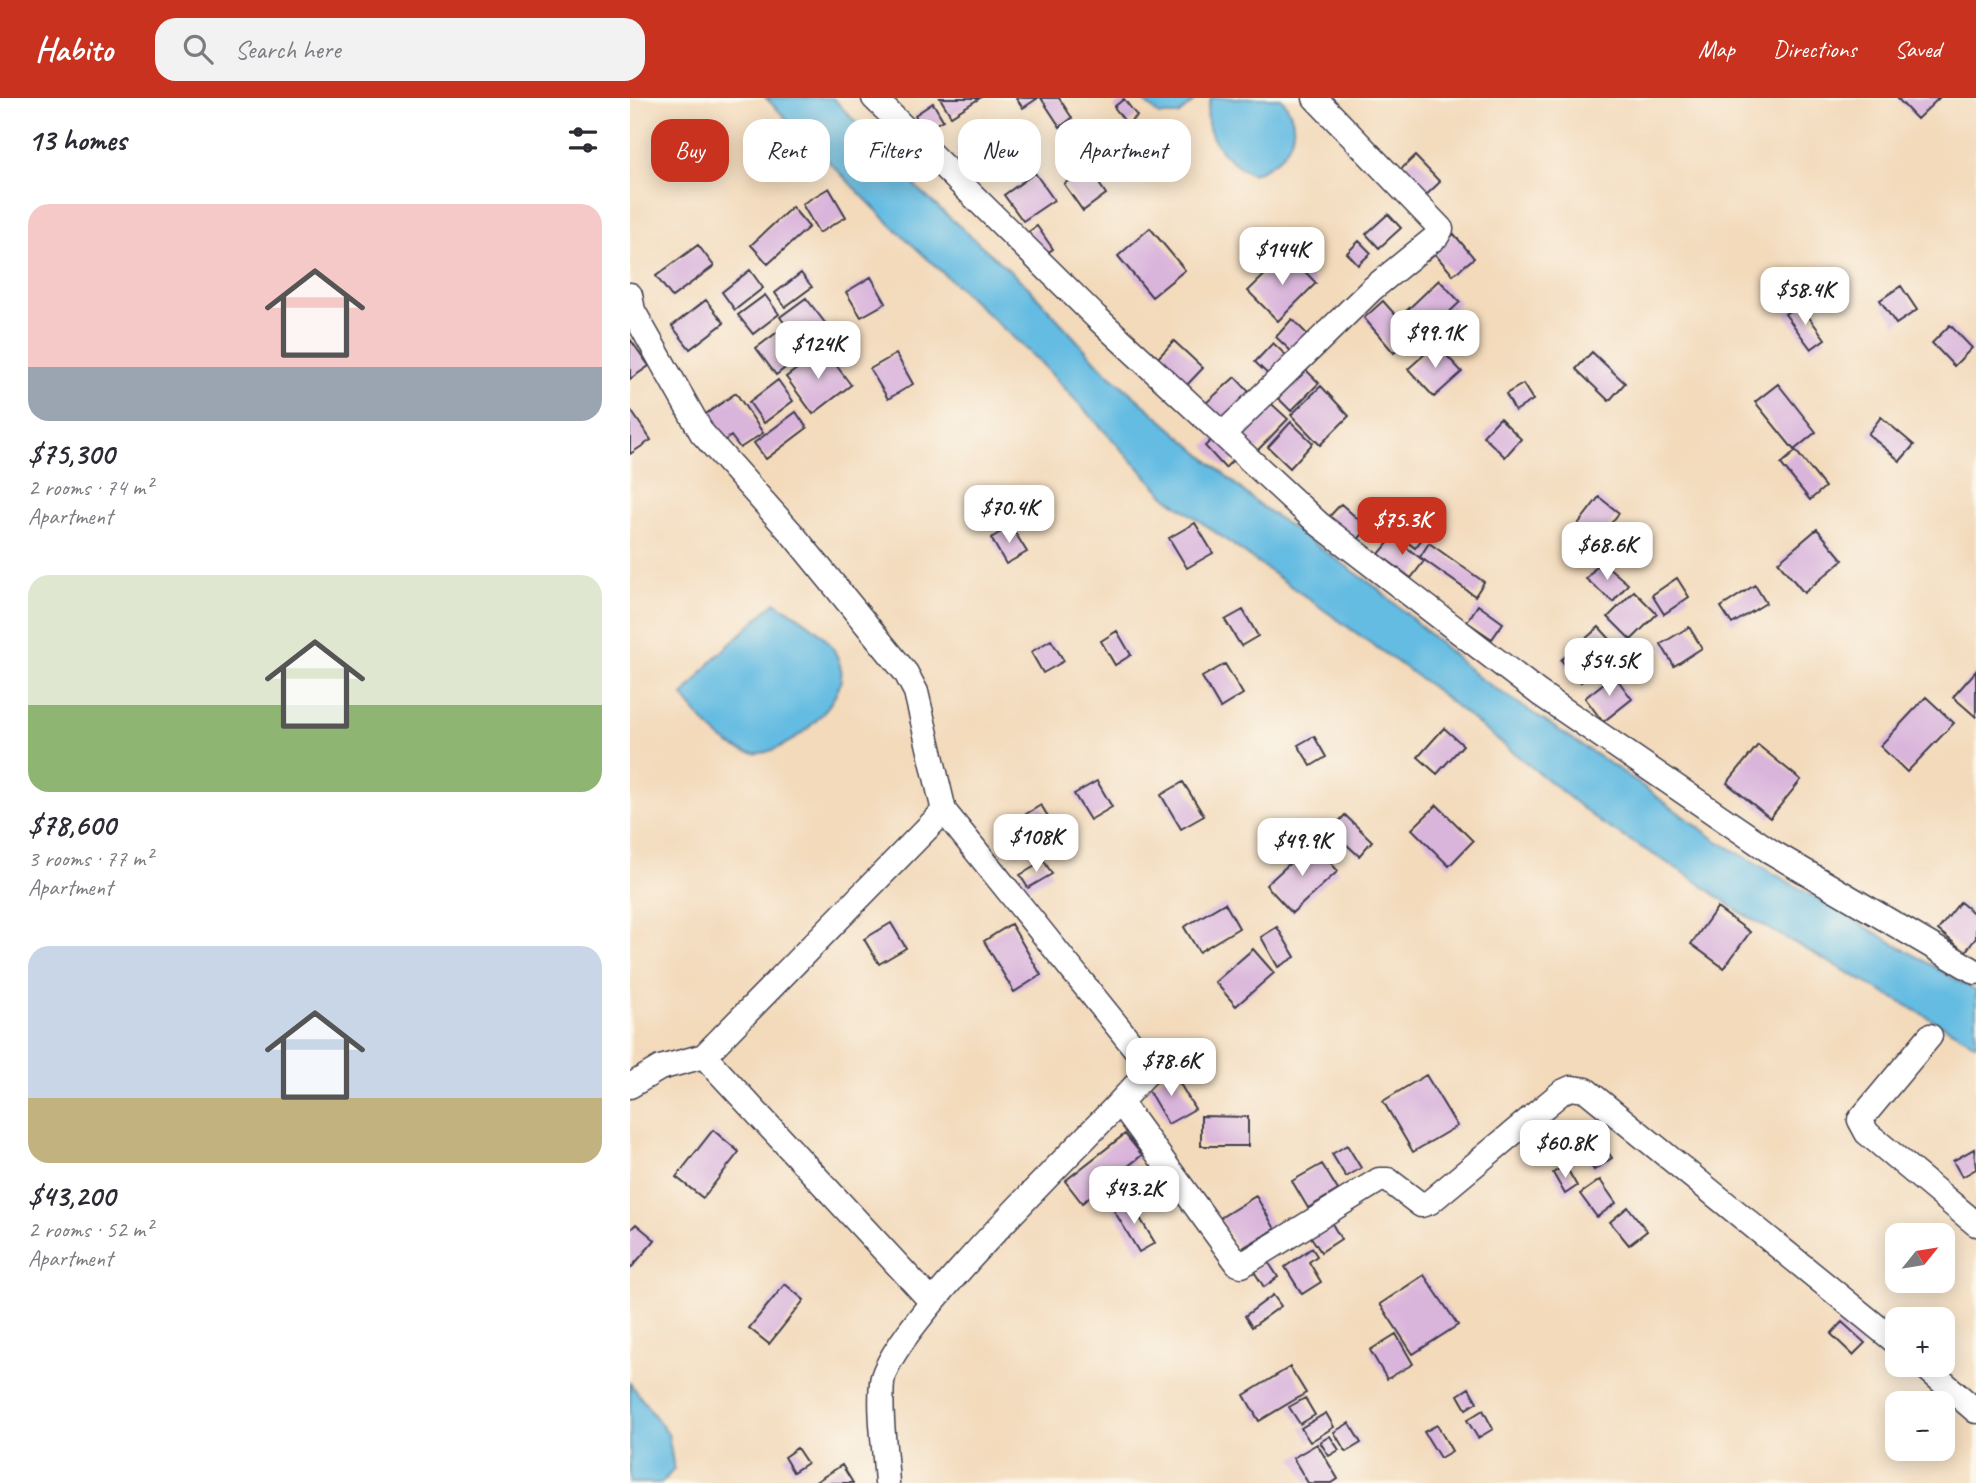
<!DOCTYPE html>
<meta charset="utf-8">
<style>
body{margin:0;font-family:Caveat,sans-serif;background:#f2f2f3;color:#2b2b33;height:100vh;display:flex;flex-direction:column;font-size:26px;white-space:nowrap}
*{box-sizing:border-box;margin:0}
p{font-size:23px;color:#7c7c81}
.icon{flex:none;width:38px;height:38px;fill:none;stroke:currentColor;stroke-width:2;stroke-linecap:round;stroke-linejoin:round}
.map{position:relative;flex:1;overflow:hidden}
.sheet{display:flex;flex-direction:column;background:#fff;width:630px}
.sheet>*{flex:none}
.hud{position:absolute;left:21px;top:21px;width:665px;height:63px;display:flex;gap:14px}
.needle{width:46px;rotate:60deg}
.controls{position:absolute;left:1255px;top:1125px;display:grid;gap:14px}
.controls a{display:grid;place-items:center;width:70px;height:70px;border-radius:14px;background:#fff;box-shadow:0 4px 18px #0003;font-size:35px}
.price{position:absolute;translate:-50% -60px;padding:0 16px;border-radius:14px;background:#fff;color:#222;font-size:23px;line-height:46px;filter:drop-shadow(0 2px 4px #0008)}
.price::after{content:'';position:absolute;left:50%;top:42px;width:21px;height:16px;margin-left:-10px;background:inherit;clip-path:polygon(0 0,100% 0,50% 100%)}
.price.selected{background:#c8321e;color:#fff}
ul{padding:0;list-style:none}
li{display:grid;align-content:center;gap:14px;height:371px;padding:0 28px}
li span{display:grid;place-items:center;height:217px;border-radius:21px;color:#555}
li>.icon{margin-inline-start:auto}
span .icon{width:126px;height:126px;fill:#fffc;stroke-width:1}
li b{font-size:30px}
h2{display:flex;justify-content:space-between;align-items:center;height:84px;padding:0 28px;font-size:30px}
.pill{padding:0 24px;border-radius:21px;background:#fff;box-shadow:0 4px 18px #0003;font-size:24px;line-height:63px}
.pill.selected{background:#c8321e;color:#fff}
header{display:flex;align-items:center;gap:42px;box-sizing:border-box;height:98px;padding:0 35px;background:#c8321e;color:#fff}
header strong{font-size:33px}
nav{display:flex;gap:38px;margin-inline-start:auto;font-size:24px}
.search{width:490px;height:63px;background:#f2f2f3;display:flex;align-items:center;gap:18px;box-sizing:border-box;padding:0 24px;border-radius:21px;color:#7c7c81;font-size:26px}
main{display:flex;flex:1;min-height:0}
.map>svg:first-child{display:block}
</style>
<header>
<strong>Habito</strong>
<div class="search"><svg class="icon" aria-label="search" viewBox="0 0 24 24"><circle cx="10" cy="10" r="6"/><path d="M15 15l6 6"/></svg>Search here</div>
<nav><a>Map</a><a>Directions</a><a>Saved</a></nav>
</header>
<main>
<section class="sheet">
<h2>13 homes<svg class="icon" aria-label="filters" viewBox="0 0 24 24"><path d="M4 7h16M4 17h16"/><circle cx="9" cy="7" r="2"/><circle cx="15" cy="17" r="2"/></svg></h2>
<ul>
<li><span style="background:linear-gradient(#f6c9c9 75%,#9aa5b1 0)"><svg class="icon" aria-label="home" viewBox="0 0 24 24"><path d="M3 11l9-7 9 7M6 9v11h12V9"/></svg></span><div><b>$75,300</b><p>2 rooms · 74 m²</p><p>Apartment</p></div></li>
<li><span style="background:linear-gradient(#dfe7d0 60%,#8fb573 0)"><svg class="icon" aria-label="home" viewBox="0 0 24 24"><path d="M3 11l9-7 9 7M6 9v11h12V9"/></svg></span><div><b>$78,600</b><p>3 rooms · 77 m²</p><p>Apartment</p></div></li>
<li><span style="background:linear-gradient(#c9d6e8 70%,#c2b280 0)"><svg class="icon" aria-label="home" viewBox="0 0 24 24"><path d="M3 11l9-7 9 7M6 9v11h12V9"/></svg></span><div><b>$43,200</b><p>2 rooms · 52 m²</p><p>Apartment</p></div></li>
</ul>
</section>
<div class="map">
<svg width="1346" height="1385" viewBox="0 0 1346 1385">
<rect width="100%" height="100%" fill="#fbf7ec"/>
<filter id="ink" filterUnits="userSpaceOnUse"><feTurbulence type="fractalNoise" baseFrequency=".0143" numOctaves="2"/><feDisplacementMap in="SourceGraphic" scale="14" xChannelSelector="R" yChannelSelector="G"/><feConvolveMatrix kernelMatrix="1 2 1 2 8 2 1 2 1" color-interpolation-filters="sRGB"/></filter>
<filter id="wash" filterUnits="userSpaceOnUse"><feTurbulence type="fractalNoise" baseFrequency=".00686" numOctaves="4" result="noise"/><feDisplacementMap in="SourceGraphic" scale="28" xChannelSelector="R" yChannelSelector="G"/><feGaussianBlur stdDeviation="1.57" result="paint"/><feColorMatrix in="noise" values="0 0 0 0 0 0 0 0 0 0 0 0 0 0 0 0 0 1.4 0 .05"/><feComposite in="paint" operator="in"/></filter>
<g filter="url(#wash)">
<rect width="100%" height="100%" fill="#f3dabb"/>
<path fill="#65bce2" stroke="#446f8e" stroke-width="2" d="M136 0H203L292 95 398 189 473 271 627 405 747 490 848 579 1000 679 1086 742 1346 893V946L1111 815 1056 776 971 725 802 589 536 399 411 265 263 129Z
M510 0H568L548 17H529Z
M581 0H651C678 32 656 65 621 76 593 60 568 34 581 0Z
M145 504C171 521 205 537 211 571 217 606 150 665 116 654 88 645 70 620 53 598L81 564Z
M0 1285 38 1336 44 1371 32 1385H0Z"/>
<g id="blocks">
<path fill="#d9b4db" d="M310 0H350L321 18Z
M386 0H408L393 10Z
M411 0H429L442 20 430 29Z
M1267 0H1309L1287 21Z
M494 1 507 18 497 26 484 9Z
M303 5 313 22 294 33 285 17Z
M479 31 496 55 477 68 460 44Z
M785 58 810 84 790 103 765 77Z
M458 69 476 96 453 113 434 86Z
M405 75 424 102 393 123 374 97Z
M199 90 216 119 189 135 172 106Z
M162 109 179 129 138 166 121 147Z
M758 116 771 130 749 150 736 136Z
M407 128 423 151 409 161 393 138Z
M520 130 555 172 522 199 488 158Z
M824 136 844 160 823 177 803 154Z
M729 143 741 155 728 167 717 155Z
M68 147 84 168 42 199 26 178Z
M657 155 686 185 648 223 618 193Z
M120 172 133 190 105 212 92 194Z
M171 175 182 189 155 209 145 195Z
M241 179 256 205 231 219 216 194Z
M809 182 830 204 793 239 772 217Z
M1271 188 1287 212 1266 226 1250 202Z
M135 197 149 216 123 236 108 217Z
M176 200 199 230 172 250 150 219Z
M76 202 94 225 60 251 42 228Z
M753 203 784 238 764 255 734 220Z
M1169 206 1195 241 1181 251 1155 216Z
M662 221 680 239 664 256 646 239Z
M1320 227 1342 250 1324 268 1302 245Z
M153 230 172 257 146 277 126 250Z
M0 241 19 268 0 281Z
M544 243 573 270 555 289 526 262Z
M643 245 660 261 642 280 625 264Z
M806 246 832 274 804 299 778 271Z
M194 251 221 287 183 316 156 279Z
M962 254 995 285 979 303 946 271Z
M266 256 283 286 258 301 240 271Z
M668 264 689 285 661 313 640 292Z
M605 279 622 297 593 324 576 305Z
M148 282 163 303 134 325 119 304Z
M893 286 903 302 885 313 876 296Z
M1148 286 1186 334 1164 352 1125 304Z
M691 288 719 318 690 347 661 317Z
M106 295 133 335 110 350 101 338 91 345 73 318Z
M634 299 658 321 624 356 601 334Z
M0 311 21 342 0 356Z
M166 314 177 330 136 361 124 345Z
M1251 319 1284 347 1270 363 1238 336Z
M870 320 891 341 875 359 853 338Z
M661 324 683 345 660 370 638 349Z
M587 337 606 359 595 370 575 348Z
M1166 353 1195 389 1180 402 1151 366Z
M969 399 989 415 955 459 935 443Z
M711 406 738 430 725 445 698 420Z
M773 419 796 436 785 450 763 433Z
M565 425 583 455 557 470 539 440Z
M381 428 397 454 376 466 361 440Z
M1187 431 1213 462 1174 495 1148 464Z
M763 439 794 463 781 480 749 456Z
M799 445 854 484 845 498 790 459Z
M971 463 998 486 983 504 956 481Z
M1047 480 1059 499 1034 516 1022 497Z
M1125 487 1136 505 1102 526 1091 509Z
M1004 493 1027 516 1001 542 978 519Z
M848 507 873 525 862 541 837 524Z
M613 512 628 538 611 548 595 522Z
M969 529 989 551 951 584 931 562Z
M1059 529 1072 550 1044 568 1031 546Z
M487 533 501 557 485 567 471 543Z
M421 542 434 563 413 575 401 554Z
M595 566 613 596 590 610 572 579Z
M1346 573V619L1323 599Z
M984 577 1002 601 973 624 955 600Z
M1296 599 1324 625 1277 674 1250 648Z
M814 630 833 647 807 676 788 659Z
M684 638 696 659 681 668 668 647Z
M1128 647 1171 682 1140 720 1097 685Z
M467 683 482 709 460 722 444 696Z
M553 684 574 718 551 731 531 697Z
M411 707 427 733 387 757 371 731Z
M807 707 843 743 819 768 782 731Z
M715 717 742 743 729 758 717 747 703 762 687 747Z
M682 745 708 773 662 815 636 787Z
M414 763 422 776 398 790 390 777Z
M1330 804 1346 817V840L1335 854 1308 832Z
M595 805 609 830 569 854 554 829Z
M1087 810 1120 834 1094 870 1061 846Z
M261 825 276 850 249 866 234 841Z
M381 826 411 877 384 894 354 843Z
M647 829 665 859 648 869 631 839Z
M623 851 644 875 606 908 585 884Z
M543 974 565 1011 538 1026 517 990Z
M796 977 827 1028 783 1054 753 1003Z
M571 1018 618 1019V1048H571Z
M83 1032 109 1054 73 1100 46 1079Z
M495 1036 512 1057 452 1105 435 1083Z
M970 1042 982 1060 964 1072 952 1053Z
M717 1047 731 1070 716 1079 702 1056Z
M1344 1051 1346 1071 1332 1079 1323 1063Z
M692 1066 708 1092 678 1110 662 1083Z
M935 1067 947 1088 935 1096 923 1075Z
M970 1082 986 1105 967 1119 950 1096Z
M626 1098 645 1131 609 1152 590 1120Z
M499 1102 525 1145 509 1154 483 1111Z
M998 1109 1017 1133 999 1147 980 1124Z
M698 1119 711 1141 691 1154 677 1133Z
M6 1126 25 1142 0 1171V1132Z
M682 1150 687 1158 679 1164 691 1184 672 1196 655 1169Z
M637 1162 648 1179 634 1189 623 1172Z
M794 1177 828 1227 783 1256 750 1206Z
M155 1186 174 1202 139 1246 119 1230Z
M643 1197 651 1208 622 1229 615 1218Z
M1212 1224 1235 1245 1223 1257 1201 1236Z
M766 1236 783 1266 757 1281 740 1252Z
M660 1269 676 1295 629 1323 614 1297Z
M839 1290 847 1304 836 1311 828 1297Z
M675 1300 685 1317 670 1326 659 1309Z
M853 1312 863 1331 848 1340 837 1322Z
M696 1315 704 1329 680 1344 671 1330Z
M719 1325 731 1345 716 1354 704 1334Z
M807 1327 822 1353 810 1360 794 1334Z
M700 1338 709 1352 699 1358 690 1344Z
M687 1346 708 1381 702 1385H678L663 1360Z
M167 1350 177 1365 163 1374 154 1359Z
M212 1367 223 1385H184Z"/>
</g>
</g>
<g filter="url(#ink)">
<use href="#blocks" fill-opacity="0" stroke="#413e4e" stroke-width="2"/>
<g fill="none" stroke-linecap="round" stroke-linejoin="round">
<defs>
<path id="minor" d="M244 0 466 219 689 426 909 595 1140 753 1346 874
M0 197 3 213 72 335 164 438 276 575 286 594 314 713 513 960 517 975 490 1004
M593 336 742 191 807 138 811 131 685 0
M1300 938 1230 1022 1237 1035 1346 1126
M0 988 30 970 74 958
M302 1204 74 958 314 713
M1293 1267 1346 1313
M257 1385C255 1352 249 1316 252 1284 258 1233 446 1051 490 1004L608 1166 612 1167 749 1082H758L791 1107 800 1104 932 994 941 990 956 992 1267 1245"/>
</defs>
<use href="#minor" stroke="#413e4e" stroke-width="27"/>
<use href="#minor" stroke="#fff" stroke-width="24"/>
</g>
</g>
</svg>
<div class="controls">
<a><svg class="needle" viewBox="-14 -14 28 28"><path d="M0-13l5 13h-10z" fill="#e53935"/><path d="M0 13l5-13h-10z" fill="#7c7c81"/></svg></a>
<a>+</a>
<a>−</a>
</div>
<b class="price" style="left:652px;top:189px">$144K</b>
<b class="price" style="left:1175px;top:229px">$58.4K</b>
<b class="price" style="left:805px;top:272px">$99.1K</b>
<b class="price" style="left:188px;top:283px">$124K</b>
<b class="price" style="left:379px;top:447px">$70.4K</b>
<b class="price selected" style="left:772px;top:459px">$75.3K</b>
<b class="price" style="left:977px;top:484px">$68.6K</b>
<b class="price" style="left:979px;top:600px">$54.5K</b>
<b class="price" style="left:406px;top:776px">$108K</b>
<b class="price" style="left:672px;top:780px">$49.9K</b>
<b class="price" style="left:541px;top:1000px">$78.6K</b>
<b class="price" style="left:935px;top:1082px">$60.8K</b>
<b class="price" style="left:504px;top:1128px">$43.2K</b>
<div class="hud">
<a class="pill selected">Buy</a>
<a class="pill">Rent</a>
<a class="pill">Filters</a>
<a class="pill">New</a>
<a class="pill">Apartment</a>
</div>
</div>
</main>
